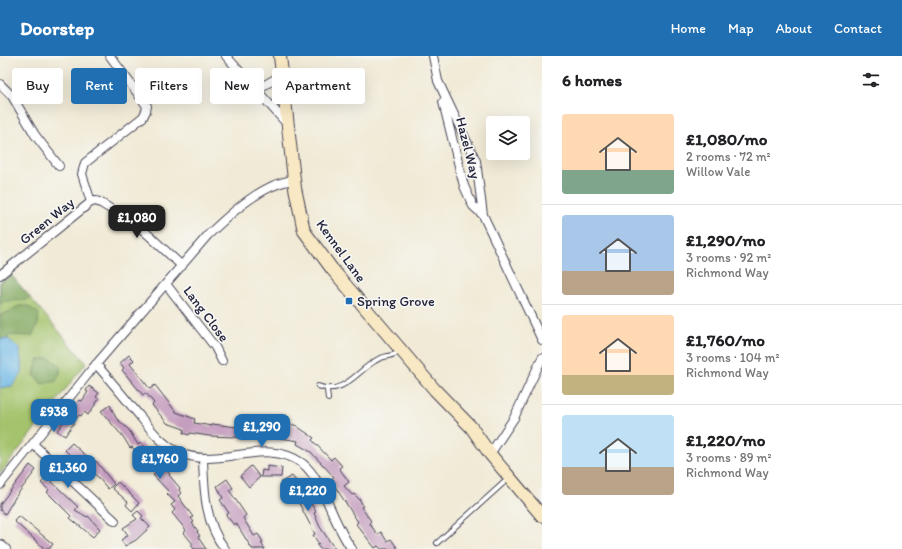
<!DOCTYPE html>
<meta charset="utf-8">
<style>
body{margin:0;font-family:Itim,sans-serif;background:#f2f2f2;color:#202124;height:100vh;display:flex;flex-direction:column;font-size:15px;white-space:nowrap}
*{box-sizing:border-box;margin:0}
p{font-size:13px;color:#757577}
.icon{flex:none;width:22px;height:22px;fill:none;stroke:currentColor;stroke-width:2;stroke-linecap:round;stroke-linejoin:round}
.map{position:relative;flex:1;overflow:hidden}
.panel{display:flex;flex-direction:column;background:#fff;width:360px}
.panel>*{flex:none}
.banner{position:absolute;left:12px;top:12px;width:380px;height:36px;display:flex;gap:8px}
.controls{position:absolute;left:486px;top:60px;display:grid;gap:8px}
.controls a{display:grid;place-items:center;width:44px;height:44px;border-radius:4px;background:#fff;box-shadow:0 4px 16px #0002;font-size:20px}
.price{position:absolute;translate:-50% -34px;padding:0 9px;border-radius:8px;background:#1f6fb2;color:#fff;font-size:13px;line-height:26px;filter:drop-shadow(0 1px 2px #0008)}
.price::after{content:'';position:absolute;left:50%;top:24px;width:12px;height:9px;margin-left:-6px;background:inherit;clip-path:polygon(0 0,100% 0,50% 100%)}
.price.selected{background:#222;color:#fff}
ul{padding:0;list-style:none}
li{display:flex;align-items:center;gap:12px;height:100px;padding:0 20px}
li+li{border-top:1px solid #e0e0e0}
li span{display:grid;place-items:center;flex:none;width:112px;height:80px;border-radius:4px;color:#555}
li>.icon{margin-inline-start:auto}
span .icon{width:48px;height:48px;fill:#fffc;stroke-width:1}
li b{font-size:17px}
h2{display:flex;justify-content:space-between;align-items:center;height:48px;padding:0 20px;font-size:17px}
.tag{padding:0 14px;border-radius:4px;background:#fff;box-shadow:0 4px 16px #0002;font-size:14px;line-height:36px}
.tag.selected{background:#1f6fb2;color:#fff}
header{display:flex;align-items:center;gap:24px;box-sizing:border-box;height:56px;padding:0 20px;background:#1f6fb2;color:#fff}
header strong{font-size:19px}
nav{display:flex;gap:22px;margin-inline-start:auto;font-size:14px}
main{display:flex;flex:1;min-height:0}
.map>svg:first-child{display:block}
</style>
<header>
<strong>Doorstep</strong>
<nav><a>Home</a><a>Map</a><a>About</a><a>Contact</a></nav>
</header>
<main>
<div class="map">
<svg width="542" height="493" viewBox="0 0 542 493">
<rect width="100%" height="100%" fill="#f6f6f2"/>
<filter id="ink" filterUnits="userSpaceOnUse"><feTurbulence type="fractalNoise" baseFrequency=".025" numOctaves="2"/><feDisplacementMap in="SourceGraphic" scale="8" xChannelSelector="R" yChannelSelector="G"/><feConvolveMatrix kernelMatrix="1 2 1 2 8 2 1 2 1" color-interpolation-filters="sRGB"/></filter>
<filter id="wash" filterUnits="userSpaceOnUse"><feTurbulence type="fractalNoise" baseFrequency=".012" numOctaves="4" result="noise"/><feDisplacementMap in="SourceGraphic" scale="16" xChannelSelector="R" yChannelSelector="G"/><feGaussianBlur stdDeviation="0.9" result="paint"/><feColorMatrix in="noise" values="0 0 0 0 0 0 0 0 0 0 0 0 0 0 0 0 0 1.4 0 .05"/><feComposite in="paint" operator="in"/></filter>
<g filter="url(#wash)">
<rect width="100%" height="100%" fill="#f1ead6"/>
<path fill="#a4c36c" stroke="#637254" d="M11 219 86 307 0 418V226Z"/>
<path fill="#83a960" stroke="#52664e" d="M11 219 29 240 27 244 5 245 0 248V226Z
M19 250H27L39 257 38 268 32 280 8 279V283H0V260Z
M49 302 60 309V317L56 325 42 328 34 319 38 304Z"/>
<path fill="#6cb8e5" stroke="#476d90" d="M0 283H8L20 293 22 318 12 330 0 332Z"/>
<g id="blocks">
<path fill="#c49cbe" d="M129 299 134 304 130 308 150 333 155 329 176 356 195 363 194 367 212 370V368L246 372V370L263 372 264 369 285 372H290V368L298 370V371L314 382 312 384 331 404 334 401 342 410 339 412 349 426 344 430 352 439 354 438 360 444 363 450 361 451 371 465 369 467 377 478 381 476 387 485 391 483 398 493H381L378 490 375 492 356 468 358 466 331 424 334 421 311 396 297 388 298 385 258 378V382L209 380 190 377 189 379 183 377 184 373 167 367 152 349 154 347 146 337 143 339 122 314 124 312 120 307Z
M89 330 99 337 96 341 99 343 88 359 84 356 81 360 79 359 65 380 57 375 79 344 82 345 88 336 86 335Z
M110 349 116 362 129 374 138 389 141 386 149 398 170 418 169 419 180 432 179 434 181 437 178 440 193 461 191 462 194 466 192 467 198 475 197 476 200 480 198 481 206 493H194L191 489 193 488 184 477 186 474 172 457 175 454 171 449 175 446 167 438 169 436 153 419 156 417 142 401 140 402 132 391 130 392 124 382 101 355Z
M72 387 94 407 96 405 114 428 108 433 97 420 94 418 91 420 65 394Z
M30 409 36 414 16 440 5 458 0 454V448Z
M251 410 260 421 249 431 240 420Z
M267 410 282 412 281 421H261L262 414 267 415Z
M292 420 302 432 316 456 314 457 320 471 335 493H320L317 489 319 488 313 479 315 478 291 432 286 435 281 426Z
M47 421 78 451 75 454 87 461 88 460 100 473 93 481 70 462 71 460 47 436 49 434 41 427Z
M227 423 233 432 229 434 246 459 243 462 254 480 258 478 263 486 261 487 265 493H252L236 467 234 469 226 459 229 457 220 444 223 442 217 430Z
M118 426 139 447 132 455 126 449 128 446 112 432Z
M138 455 143 460 141 462 150 471 136 484 125 490 121 484 128 479 123 472 137 463 133 459Z
M19 460 53 488 49 493H45L14 465Z"/>
</g>
</g>
<g filter="url(#ink)">
<use href="#blocks" fill-opacity="0" stroke="#414052" stroke-width="1"/>
<g fill="none" stroke-linecap="round" stroke-linejoin="round">
<defs>
<path id="lane" d="M318 330C343 340 356 316 375 305 383 299 393 301 401 295
M327 334 328 343
M437 487 509 422"/>
<path id="street" d="M226 0 288 69
M433 0 438 25 476 105 483 159 542 284
M0 28 12 40 35 79 59 110
M256 34 282 19
M443 46 464 130 473 150 483 159
M91 146 82 118 85 107 143 61 146 55 147 50 110 0
M91 146 96 145 101 147 141 172 182 210
M0 219 91 146
M166 228 215 291 222 305
M96 308C108 322 121 337 133 352 146 367 159 387 178 396 218 415 264 380 302 407 324 424 333 469 352 493
M33 388 115 465
M490 398 514 362 542 302
M203 403C204 434 205 468 225 493
M0 429 92 313 208 179C230 158 263 127 294 124
M0 488 6 493"/>
<path id="secondary" d="M280 0 295 132 304 175 332 213 435 334 471 371 490 398 542 460"/>
</defs>
<use href="#lane" stroke="#414052" stroke-width="6"/>
<use href="#street" stroke="#414052" stroke-width="10"/>
<use href="#secondary" stroke="#414052" stroke-width="14"/>
<use href="#lane" stroke="#fff" stroke-width="4"/>
<use href="#street" stroke="#fff" stroke-width="8"/>
<use href="#secondary" stroke="#f8e8c3" stroke-width="12"/>
</g>
</g>
<rect fill="#1f6fb2" stroke="#f6f6f2" stroke-width="1.5" x="345" y="241" width="8" height="8" rx="2"/>
<g text-anchor="middle" dominant-baseline="central" stroke-width="3.5" stroke-linejoin="round" paint-order="stroke">
<g font-size="14" fill="#22223b" stroke="#f6f6f2">
<text transform="translate(468 92) rotate(76)">Hazel Way</text>
<text transform="translate(47 165) rotate(-39)">Green Way</text>
<text transform="translate(341 195) rotate(54)">Kennel Lane</text>
<text transform="translate(206 258) rotate(53)">Lang Close</text>
</g>
<g font-size="14" fill="#22223b" stroke="#f6f6f2" text-anchor="start">
<text x="357" y="245">Spring Grove</text>
</g>
</g>
</svg>
<div class="controls">
<a><svg class="icon" aria-label="layers" viewBox="0 0 24 24"><path d="M12 4l9 5-9 5-9-5zM3 14l9 5 9-5"/></svg></a>
</div>
<b class="price selected" style="left:137px;top:183px">£1,080</b>
<b class="price" style="left:54px;top:377px">£938</b>
<b class="price" style="left:262px;top:392px">£1,290</b>
<b class="price" style="left:160px;top:424px">£1,760</b>
<b class="price" style="left:68px;top:433px">£1,360</b>
<b class="price" style="left:308px;top:456px">£1,220</b>
<div class="banner">
<a class="tag">Buy</a>
<a class="tag selected">Rent</a>
<a class="tag">Filters</a>
<a class="tag">New</a>
<a class="tag">Apartment</a>
</div>
</div>
<section class="panel">
<h2>6 homes<svg class="icon" aria-label="filters" viewBox="0 0 24 24"><path d="M4 7h16M4 17h16"/><circle cx="9" cy="7" r="2"/><circle cx="15" cy="17" r="2"/></svg></h2>
<ul>
<li><span style="background:linear-gradient(#ffd9b3 70%,#7fa58c 0)"><svg class="icon" aria-label="home" viewBox="0 0 24 24"><path d="M3 11l9-7 9 7M6 9v11h12V9"/></svg></span><div><b>£1,080/mo</b><p>2 rooms · 72 m²</p><p>Willow Vale</p></div></li>
<li><span style="background:linear-gradient(#a9c7e8 70%,#b9a48a 0)"><svg class="icon" aria-label="home" viewBox="0 0 24 24"><path d="M3 11l9-7 9 7M6 9v11h12V9"/></svg></span><div><b>£1,290/mo</b><p>3 rooms · 92 m²</p><p>Richmond Way</p></div></li>
<li><span style="background:linear-gradient(#ffd9b3 75%,#c2b280 0)"><svg class="icon" aria-label="home" viewBox="0 0 24 24"><path d="M3 11l9-7 9 7M6 9v11h12V9"/></svg></span><div><b>£1,760/mo</b><p>3 rooms · 104 m²</p><p>Richmond Way</p></div></li>
<li><span style="background:linear-gradient(#bfe0f5 65%,#b9a48a 0)"><svg class="icon" aria-label="home" viewBox="0 0 24 24"><path d="M3 11l9-7 9 7M6 9v11h12V9"/></svg></span><div><b>£1,220/mo</b><p>3 rooms · 89 m²</p><p>Richmond Way</p></div></li>
</ul>
</section>
</main>
